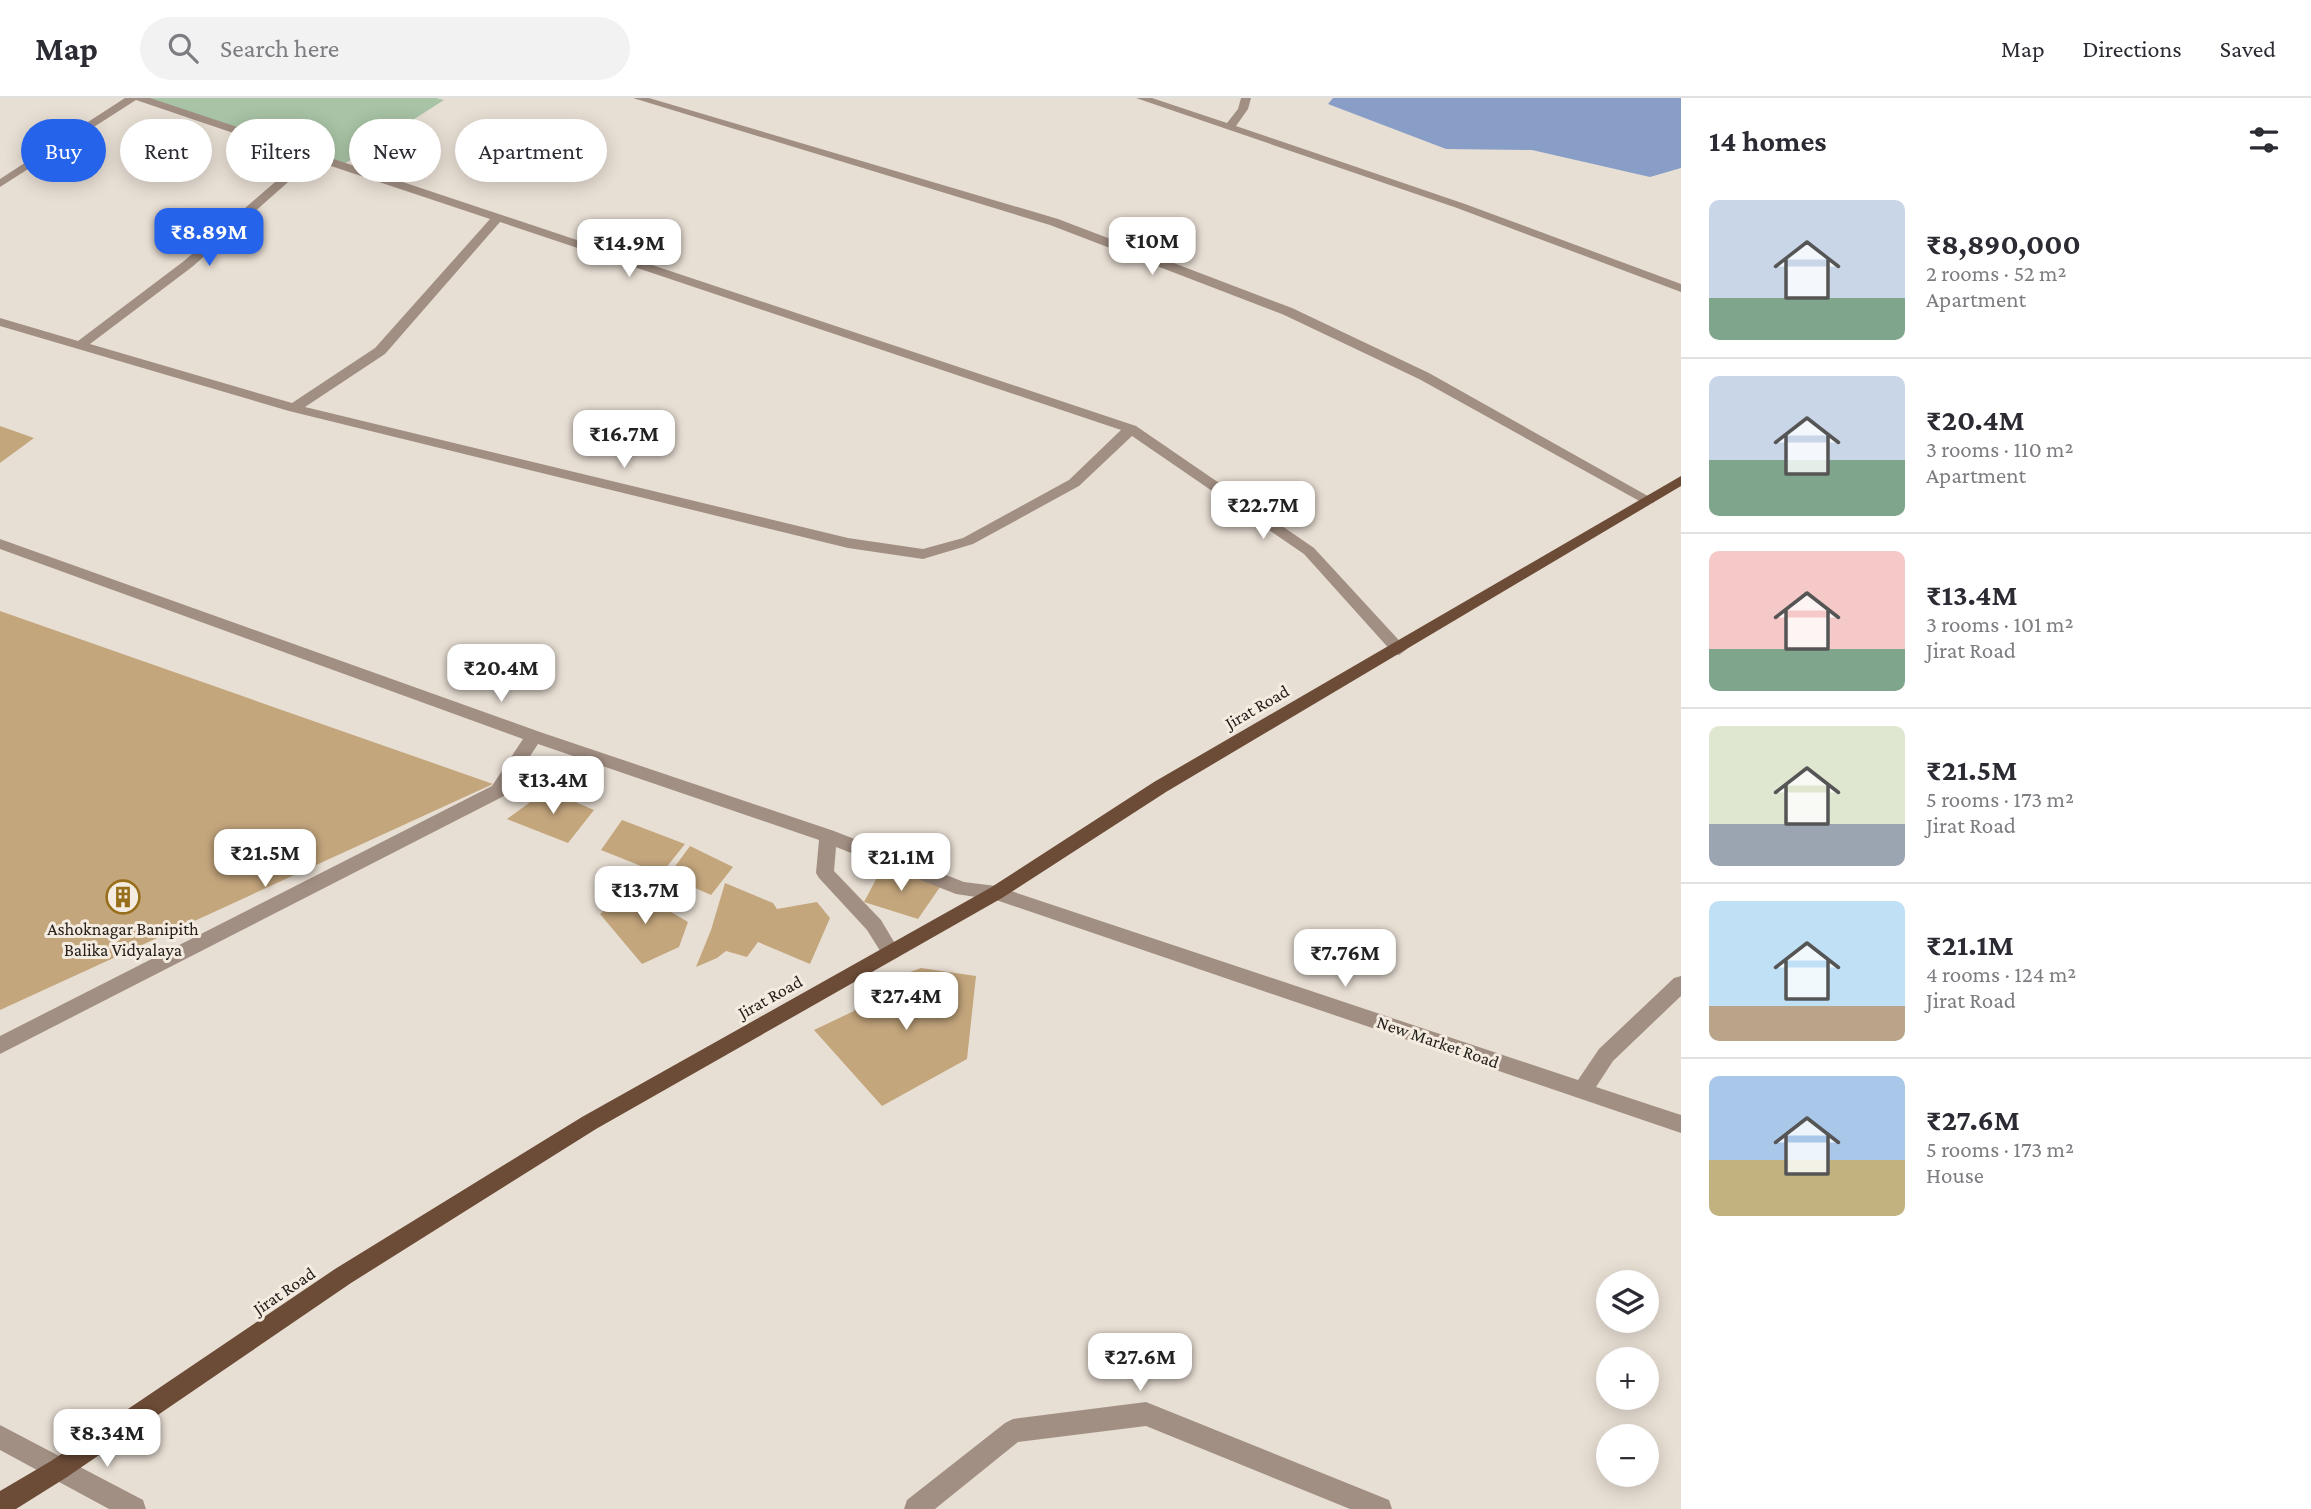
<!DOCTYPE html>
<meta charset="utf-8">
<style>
body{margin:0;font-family:"Crimson Pro",serif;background:#f2f2f3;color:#2b2b33;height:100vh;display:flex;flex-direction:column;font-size:26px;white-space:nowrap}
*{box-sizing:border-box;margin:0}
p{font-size:23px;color:#7c7c81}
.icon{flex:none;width:38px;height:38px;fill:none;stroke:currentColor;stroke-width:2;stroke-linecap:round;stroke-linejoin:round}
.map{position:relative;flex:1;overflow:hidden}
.side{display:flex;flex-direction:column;background:#fff;width:630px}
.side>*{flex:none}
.guide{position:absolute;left:21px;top:21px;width:665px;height:63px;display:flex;gap:14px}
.tools{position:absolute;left:1596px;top:1172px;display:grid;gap:14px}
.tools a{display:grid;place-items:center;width:63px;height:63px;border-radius:50%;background:#fff;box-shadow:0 4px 18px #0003;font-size:35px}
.price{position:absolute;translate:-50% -60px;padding:0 16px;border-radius:14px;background:#fff;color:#222;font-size:23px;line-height:46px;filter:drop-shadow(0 2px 4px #0008)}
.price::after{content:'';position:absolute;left:50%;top:42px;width:21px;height:16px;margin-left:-10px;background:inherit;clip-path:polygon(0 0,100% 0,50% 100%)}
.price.selected{background:#2563eb;color:#fff}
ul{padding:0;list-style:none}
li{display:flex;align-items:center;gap:21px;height:175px;padding:0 28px}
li+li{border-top:2px solid #e1e1e2}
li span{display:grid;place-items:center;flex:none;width:196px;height:140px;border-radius:10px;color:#555}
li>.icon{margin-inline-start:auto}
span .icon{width:84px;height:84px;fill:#fffc;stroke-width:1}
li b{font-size:30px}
h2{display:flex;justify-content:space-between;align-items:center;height:84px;padding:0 28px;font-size:30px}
.pill{padding:0 24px;border-radius:32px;background:#fff;box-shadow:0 4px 18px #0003;font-size:24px;line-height:63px}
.pill.selected{background:#2563eb;color:#fff}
header{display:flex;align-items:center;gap:42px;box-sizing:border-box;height:98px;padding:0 35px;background:#fff;border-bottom:2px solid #e1e1e2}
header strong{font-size:33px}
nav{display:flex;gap:38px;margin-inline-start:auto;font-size:24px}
.search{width:490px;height:63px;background:#f2f2f3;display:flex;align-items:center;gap:18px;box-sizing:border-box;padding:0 24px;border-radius:38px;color:#7c7c81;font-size:26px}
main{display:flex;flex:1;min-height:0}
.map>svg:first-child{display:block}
</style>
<header>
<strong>Map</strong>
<div class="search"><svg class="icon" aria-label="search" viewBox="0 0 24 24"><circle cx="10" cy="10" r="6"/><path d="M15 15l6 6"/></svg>Search here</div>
<nav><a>Map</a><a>Directions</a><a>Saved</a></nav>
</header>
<main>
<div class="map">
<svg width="1681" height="1411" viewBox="0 0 1681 1411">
<rect width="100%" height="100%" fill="#e8dfd4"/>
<path fill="#a8c3a5" d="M139 0H436L444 2 341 68Z"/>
<path fill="#889ec7" d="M1333 0H1681V70L1650 79 1532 52 1446 51 1328 6Z"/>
<path fill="#c4a67d" d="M0 328 34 340 0 365Z
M0 513 493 686 0 912Z
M547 692 594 712 568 745 507 721Z
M622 722 685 746 661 776 601 752Z
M690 748 733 769 711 797 668 778Z
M883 768 940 789 918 821 864 804Z
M725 785 773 805 777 811 817 804 830 820 810 866 758 844 747 859 726 853 717 860 696 869 711 832Z
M632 791 688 824 679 849 642 866 600 816Z
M921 870 976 878 967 961 882 1008 814 932 877 902 872 888Z"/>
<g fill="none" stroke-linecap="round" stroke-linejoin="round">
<path fill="#a28f83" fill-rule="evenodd" d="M125 0H150L1136 328 1314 450 1407 551 1399 557 1393 555 1304 456 1132 338 1079 388 973 446 923 461 848 450 289 313 0 228V220L78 243 184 163 304 59 136 2 0 89V81ZM313 62 490 121 375 250 292 305 90 246 192 169ZM500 124 1121 332 1069 382 963 440 923 451 848 440 305 309 385 256Z
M633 0H649L1058 121 1292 210 1429 275 1655 402 1653 405H1643L1419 281 1282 216 1050 127Z
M1136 0H1152L1227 25 1238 11 1241 0H1251L1248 11 1236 28 1465 106 1681 186V194L1457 110Z
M0 441 540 634 834 733 964 784 996 788 1578 982 1599 951 1674 880 1681 878V898L1613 963 1596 989 1681 1017V1035L996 802 956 796 836 749 834 773 881 822 900 854 898 859 891 862 884 859 867 832 819 780 816 775 819 742 538 646 504 698 0 956V938L492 688 523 641 0 451Z
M1146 1304 1389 1402 1392 1411H1350L1146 1328 1018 1344 935 1411H904L907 1402 1005 1325 1013 1321Z
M0 1327 143 1402 146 1411H109L0 1352Z"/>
<path fill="#6d4c37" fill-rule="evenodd" d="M1681 378V388L1166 694 1002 800 596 1031 351 1185 67 1379 16 1411H0V1393L51 1363 335 1171 582 1019 990 790 1154 684Z"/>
</g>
<defs>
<symbol id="building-ring" viewBox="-11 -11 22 22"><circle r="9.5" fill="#f5ece1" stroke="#976e1a" stroke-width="1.5"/><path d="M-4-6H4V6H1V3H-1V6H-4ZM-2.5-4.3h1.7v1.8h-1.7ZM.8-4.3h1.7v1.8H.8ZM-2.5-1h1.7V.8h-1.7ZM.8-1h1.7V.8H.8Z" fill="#976e1a"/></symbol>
</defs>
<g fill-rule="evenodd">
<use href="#building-ring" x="104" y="780" width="38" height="38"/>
</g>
<g text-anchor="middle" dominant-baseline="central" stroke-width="6" stroke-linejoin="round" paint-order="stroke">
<g font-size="18" fill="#24201c" stroke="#f5ece1">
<text transform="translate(1257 609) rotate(-30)">Jirat Road</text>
<text transform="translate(770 899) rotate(-29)">Jirat Road</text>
<text transform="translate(1438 944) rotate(19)">New Market Road</text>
<text transform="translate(284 1193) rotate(-34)">Jirat Road</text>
</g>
<g font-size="18" fill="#24201c" stroke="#f5ece1">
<text x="123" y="831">Ashoknagar Banipith<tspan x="123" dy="21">Balika Vidyalaya</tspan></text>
</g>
</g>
</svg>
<div class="tools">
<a><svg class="icon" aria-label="layers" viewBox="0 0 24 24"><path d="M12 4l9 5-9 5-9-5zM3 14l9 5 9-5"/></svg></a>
<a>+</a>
<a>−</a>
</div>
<b class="price selected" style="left:209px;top:170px">₹8.89M</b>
<b class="price" style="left:1152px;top:179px">₹10M</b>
<b class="price" style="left:629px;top:181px">₹14.9M</b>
<b class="price" style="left:624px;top:372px">₹16.7M</b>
<b class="price" style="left:1263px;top:443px">₹22.7M</b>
<b class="price" style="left:501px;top:606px">₹20.4M</b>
<b class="price" style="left:553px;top:718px">₹13.4M</b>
<b class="price" style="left:265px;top:791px">₹21.5M</b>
<b class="price" style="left:901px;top:795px">₹21.1M</b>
<b class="price" style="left:645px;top:828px">₹13.7M</b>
<b class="price" style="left:1345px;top:891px">₹7.76M</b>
<b class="price" style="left:906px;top:934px">₹27.4M</b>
<b class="price" style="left:1140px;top:1295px">₹27.6M</b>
<b class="price" style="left:107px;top:1371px">₹8.34M</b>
<div class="guide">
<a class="pill selected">Buy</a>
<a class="pill">Rent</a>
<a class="pill">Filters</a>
<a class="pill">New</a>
<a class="pill">Apartment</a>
</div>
</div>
<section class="side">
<h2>14 homes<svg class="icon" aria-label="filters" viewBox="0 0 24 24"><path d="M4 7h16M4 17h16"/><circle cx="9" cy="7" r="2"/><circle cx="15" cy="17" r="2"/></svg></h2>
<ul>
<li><span style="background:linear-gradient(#c9d6e8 70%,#7fa58c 0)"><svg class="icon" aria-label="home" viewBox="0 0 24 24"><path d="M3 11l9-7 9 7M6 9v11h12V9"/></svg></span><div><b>₹8,890,000</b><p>2 rooms · 52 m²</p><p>Apartment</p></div></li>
<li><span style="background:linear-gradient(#c9d6e8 60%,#7fa58c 0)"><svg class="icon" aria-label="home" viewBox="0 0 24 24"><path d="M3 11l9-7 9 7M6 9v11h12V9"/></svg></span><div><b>₹20.4M</b><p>3 rooms · 110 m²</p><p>Apartment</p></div></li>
<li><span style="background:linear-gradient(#f6c9c9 70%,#7fa58c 0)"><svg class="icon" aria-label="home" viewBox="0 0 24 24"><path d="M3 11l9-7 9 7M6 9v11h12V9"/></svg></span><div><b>₹13.4M</b><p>3 rooms · 101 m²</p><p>Jirat Road</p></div></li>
<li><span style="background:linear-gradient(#dfe7d0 70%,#9aa5b1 0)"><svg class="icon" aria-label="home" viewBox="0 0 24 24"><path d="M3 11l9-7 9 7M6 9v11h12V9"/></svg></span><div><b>₹21.5M</b><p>5 rooms · 173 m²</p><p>Jirat Road</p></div></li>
<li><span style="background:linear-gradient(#bfe0f5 75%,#b9a48a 0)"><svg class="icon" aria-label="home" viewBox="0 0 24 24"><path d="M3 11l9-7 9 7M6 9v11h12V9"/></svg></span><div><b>₹21.1M</b><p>4 rooms · 124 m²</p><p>Jirat Road</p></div></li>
<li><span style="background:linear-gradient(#a9c7e8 60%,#c2b280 0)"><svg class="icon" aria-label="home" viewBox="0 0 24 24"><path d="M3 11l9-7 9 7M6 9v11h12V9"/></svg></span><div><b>₹27.6M</b><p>5 rooms · 173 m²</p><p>House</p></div></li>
</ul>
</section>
</main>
